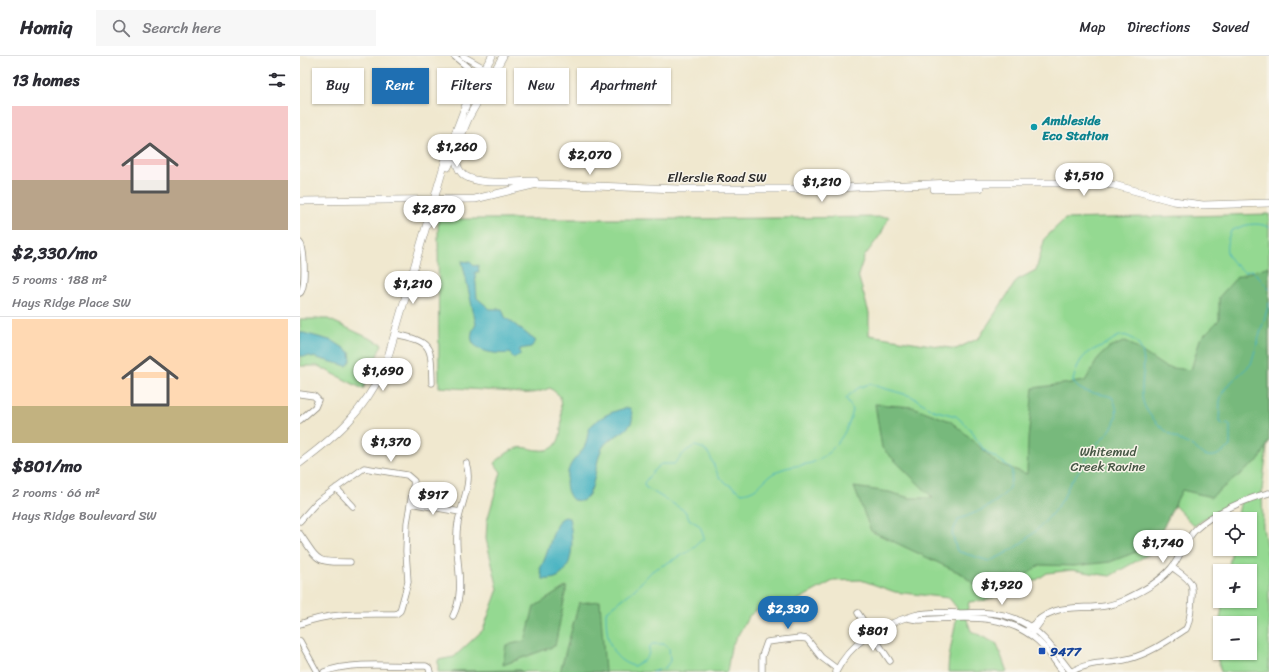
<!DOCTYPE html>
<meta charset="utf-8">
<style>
body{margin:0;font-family:Sriracha,sans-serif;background:#f7f7f7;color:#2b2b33;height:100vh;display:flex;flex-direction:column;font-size:15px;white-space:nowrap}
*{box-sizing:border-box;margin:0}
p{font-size:13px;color:#7c7c81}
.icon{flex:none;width:22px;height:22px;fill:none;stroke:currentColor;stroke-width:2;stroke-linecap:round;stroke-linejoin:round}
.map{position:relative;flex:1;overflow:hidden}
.drawer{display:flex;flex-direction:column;background:#fff;width:300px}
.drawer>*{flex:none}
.top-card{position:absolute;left:12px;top:12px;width:380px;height:36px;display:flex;gap:8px}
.buttons{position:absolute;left:913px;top:456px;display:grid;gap:8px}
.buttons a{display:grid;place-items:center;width:44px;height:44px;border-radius:0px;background:#fff;box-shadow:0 1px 3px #0004;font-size:20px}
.price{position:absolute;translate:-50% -34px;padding:0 9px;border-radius:14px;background:#fff;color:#222;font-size:13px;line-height:26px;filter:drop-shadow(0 1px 2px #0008)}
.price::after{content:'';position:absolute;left:50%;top:24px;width:12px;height:9px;margin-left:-6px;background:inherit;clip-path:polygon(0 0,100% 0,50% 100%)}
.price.current{background:#1f6fb2;color:#fff}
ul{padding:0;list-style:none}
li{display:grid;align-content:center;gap:8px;height:212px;padding:0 12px}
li+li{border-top:1px solid #e1e1e2}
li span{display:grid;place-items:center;height:124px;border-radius:0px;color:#555}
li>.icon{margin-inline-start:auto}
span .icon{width:72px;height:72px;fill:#fffc;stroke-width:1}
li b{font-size:17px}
h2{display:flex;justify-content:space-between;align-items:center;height:48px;padding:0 12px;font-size:17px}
.tag{padding:0 14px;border-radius:0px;background:#fff;box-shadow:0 1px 3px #0004;font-size:14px;line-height:36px}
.tag.current{background:#1f6fb2;color:#fff}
header{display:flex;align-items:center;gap:24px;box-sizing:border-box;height:56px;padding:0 20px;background:#fff;border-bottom:1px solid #e1e1e2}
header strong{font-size:19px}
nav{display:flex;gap:22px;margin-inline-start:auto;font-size:14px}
.search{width:280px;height:36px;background:#f7f7f7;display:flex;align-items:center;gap:10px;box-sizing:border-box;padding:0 14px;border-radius:0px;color:#7c7c81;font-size:15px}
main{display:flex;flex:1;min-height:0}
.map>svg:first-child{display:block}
</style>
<header>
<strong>Homiq</strong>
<div class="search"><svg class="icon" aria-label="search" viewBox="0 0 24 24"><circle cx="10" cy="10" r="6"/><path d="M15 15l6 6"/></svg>Search here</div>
<nav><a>Map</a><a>Directions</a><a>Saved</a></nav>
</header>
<main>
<section class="drawer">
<h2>13 homes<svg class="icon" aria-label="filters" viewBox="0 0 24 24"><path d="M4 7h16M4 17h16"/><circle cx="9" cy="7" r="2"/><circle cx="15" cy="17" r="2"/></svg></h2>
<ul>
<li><span style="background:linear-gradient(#f6c9c9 60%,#b9a48a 0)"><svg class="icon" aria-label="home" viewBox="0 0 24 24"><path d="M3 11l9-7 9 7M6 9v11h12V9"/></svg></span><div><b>$2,330/mo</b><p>5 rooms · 188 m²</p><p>Hays Ridge Place SW</p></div></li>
<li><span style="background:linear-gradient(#ffd9b3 70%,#c2b280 0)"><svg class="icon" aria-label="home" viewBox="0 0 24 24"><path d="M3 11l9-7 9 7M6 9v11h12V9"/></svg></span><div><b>$801/mo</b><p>2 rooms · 66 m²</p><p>Hays Ridge Boulevard SW</p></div></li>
</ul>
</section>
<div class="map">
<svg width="969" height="616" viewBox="0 0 969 616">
<rect width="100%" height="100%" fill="#f7f3e8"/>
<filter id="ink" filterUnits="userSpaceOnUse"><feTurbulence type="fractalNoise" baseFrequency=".025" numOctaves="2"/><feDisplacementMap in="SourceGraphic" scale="8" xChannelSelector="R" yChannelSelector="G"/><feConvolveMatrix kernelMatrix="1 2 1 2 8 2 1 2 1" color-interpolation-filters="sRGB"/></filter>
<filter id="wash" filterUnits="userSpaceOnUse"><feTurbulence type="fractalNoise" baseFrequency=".012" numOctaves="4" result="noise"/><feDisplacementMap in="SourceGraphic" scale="16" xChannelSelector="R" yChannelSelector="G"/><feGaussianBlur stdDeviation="0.9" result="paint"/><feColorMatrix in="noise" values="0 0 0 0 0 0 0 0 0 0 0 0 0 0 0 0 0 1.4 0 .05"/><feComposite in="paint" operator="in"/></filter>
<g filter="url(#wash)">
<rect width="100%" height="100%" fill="#f0e8cf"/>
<path fill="#94d991" stroke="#60825e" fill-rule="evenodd" d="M969 158V373L962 434 963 471 969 508V616H921L915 594 923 545H950V515H928L932 493H950V463H937L941 444 912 458 894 470 872 447 849 498 810 520 772 514 747 517 732 527 686 544 669 546 666 561 671 575 697 588 707 616H648C648 594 656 575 657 552L649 542 595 536 561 524 533 525 490 548 478 546 463 549 449 560 431 591 427 616H138V604L154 601 183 574 198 533 186 483 187 465 201 416 194 407C202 401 209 394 218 392 226 390 232 394 239 394 268 398 261 359 260 340L250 332C227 341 220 336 198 335 178 334 159 332 139 331L138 163H374L589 161 581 178 564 201 558 219 569 257V279L656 293 679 282 717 224 736 214 745 182 765 163ZM920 567H950V597H920Z
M0 263H28L82 288 63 333 18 310H0Z"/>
<path fill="#77b97b" stroke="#517253" d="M969 210V385L960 403 911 441 882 434 858 482 836 496 810 506 774 510 740 509 692 541 666 522 664 519 571 475 554 431 589 436 610 442H633L582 392 575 348 613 351 650 365 666 378 697 407 727 418 728 384 733 332 785 325 799 301 809 292 826 285 865 311 891 314 900 283 919 264V241L937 221Z
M267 530 255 590 203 609 206 589 225 585 234 551Z
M300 545 305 616H260L279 547Z
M219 614 223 616H151L153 615Z"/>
<path fill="#45b2c1" stroke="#386e76" d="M162 205 170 206 174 210 178 209 179 216H175L177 242 190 253H202L205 261 236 285 231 291 220 293V299L214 302 209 297C198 299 167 296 172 277 172 274 175 271 176 268Z
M0 276 33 285 50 296 51 305 47 310 9 300H0Z
M326 352H330C340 373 316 377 305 388 296 397 296 427 289 438 288 441 284 443 282 445L273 444C264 435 265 422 270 410 274 402 283 396 286 387 288 381 287 373 293 368 303 359 314 355 326 352Z
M265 461 269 462C274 483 276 527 243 523L240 513C249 497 250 480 259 464Z"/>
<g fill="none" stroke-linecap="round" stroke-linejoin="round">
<path stroke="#45b2c1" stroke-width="1" d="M969 171C956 165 943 169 931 175 922 196 927 204 945 216L952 214 969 233
M352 616 365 612 370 605 369 592 364 588H352L349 591C350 603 344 604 334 610 309 604 306 579 306 556L334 534 352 515 388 496 404 482 400 470 389 463 385 455 345 431 344 427 354 414 361 408H374L386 395 394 390C412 392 411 407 419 420 423 427 436 432 442 437 461 435 463 421 478 415 488 410 500 410 511 407 533 399 548 376 553 354L546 342 558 332 569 328 611 340 633 354 656 360 669 372 684 394 710 411 712 415C712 420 711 426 709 431 702 446 674 458 659 463L652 477 657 495 689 505C719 494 745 469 763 443 765 438 767 433 769 429 776 416 787 410 788 395 805 381 826 365 812 341 798 336 780 339 773 325 778 305 782 298 802 290 814 285 820 273 834 284 854 300 835 330 845 351 852 365 867 377 880 384 884 387 890 388 894 391 899 395 902 400 909 400 917 402 925 394 930 390V369L928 367 924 369 919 366 920 345 923 336 928 329 951 308 969 247"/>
</g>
</g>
<g filter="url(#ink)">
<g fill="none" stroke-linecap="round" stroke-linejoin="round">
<defs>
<path id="minor" d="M154 0 179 21
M163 0 184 12
M0 187C5 192 6 232 0 237
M95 278C133 286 131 290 132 327
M0 338 14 340 18 344 15 351 0 364
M36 432 53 450
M110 447 160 456
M0 465 17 446 64 412 107 419 114 425 107 467 106 495 108 526 100 555 96 558C64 558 31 556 0 568
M0 478C20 507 15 506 50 506
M558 557 590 605
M153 560C168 530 152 499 158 467 161 447 173 427 166 407
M607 562 618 564C660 562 704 555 738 585 748 594 755 606 763 616
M726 576C759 536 791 562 826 543 843 535 864 524 875 507 882 496 886 483 896 473 911 458 948 442 969 437
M733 576 744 561
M0 585 17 616
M24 616C50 605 97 610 126 610L129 612 130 616
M462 616V600L467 586 500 582 507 583 521 601 537 613
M536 616C551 585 583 568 615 559 629 555 648 557 663 557 683 556 703 556 720 565 743 576 756 597 771 616
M771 616C789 605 809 608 828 603 849 598 869 584 886 573 890 567 894 535 891 528 888 521 878 516 872 511"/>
<path id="major" d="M158 86C157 96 154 108 161 116 171 131 218 125 235 125
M148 111 169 61 203 0
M634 133 680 132
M0 145 175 143 237 128 379 133H512L653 127H779L814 129 873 145 903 149 969 147
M0 407C40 377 62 357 85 311L147 99 170 38 192 0"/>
</defs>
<use href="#minor" stroke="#8e8a7d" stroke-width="7"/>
<use href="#major" stroke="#8e8a7d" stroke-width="8"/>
<use href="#minor" stroke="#fff" stroke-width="5.5"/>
<use href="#major" stroke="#fff" stroke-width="7"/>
</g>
</g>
<circle fill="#0f9aa8" stroke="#f7f3e8" stroke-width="1.5" cx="734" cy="71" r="4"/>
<rect fill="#1a4fb4" stroke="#f7f3e8" stroke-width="1.5" x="738" y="591" width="8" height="8" rx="2"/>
<g text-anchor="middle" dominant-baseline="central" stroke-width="3" stroke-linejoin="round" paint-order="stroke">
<g font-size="13" font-weight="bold" fill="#0d838f" stroke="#f7f3e8" text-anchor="start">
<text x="742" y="64">Ambleside<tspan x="742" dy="15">Eco Station</tspan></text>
</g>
<g font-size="13" fill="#2b2b2b" stroke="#f7f3e8">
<text x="417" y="121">Ellerslie Road SW</text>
</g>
<g font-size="13" fill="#455644" stroke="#f7f3e8">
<text x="808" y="395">Whitemud<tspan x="808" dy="15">Creek Ravine</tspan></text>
</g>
<g font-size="13" font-weight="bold" fill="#164399" stroke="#f7f3e8" text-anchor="start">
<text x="750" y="595">9477</text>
</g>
</g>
</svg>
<div class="buttons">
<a><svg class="icon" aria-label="locate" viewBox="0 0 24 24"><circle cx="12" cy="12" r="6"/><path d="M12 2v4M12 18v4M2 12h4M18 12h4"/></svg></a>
<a>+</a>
<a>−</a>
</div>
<b class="price" style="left:157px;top:112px">$1,260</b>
<b class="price" style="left:290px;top:120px">$2,070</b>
<b class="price" style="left:784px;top:141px">$1,510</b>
<b class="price" style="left:522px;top:147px">$1,210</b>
<b class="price" style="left:134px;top:174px">$2,870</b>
<b class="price" style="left:113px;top:249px">$1,210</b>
<b class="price" style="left:83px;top:336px">$1,690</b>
<b class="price" style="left:91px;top:407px">$1,370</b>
<b class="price" style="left:133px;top:460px">$917</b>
<b class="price" style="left:863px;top:508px">$1,740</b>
<b class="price" style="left:702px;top:550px">$1,920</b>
<b class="price current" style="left:488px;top:574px">$2,330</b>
<b class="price" style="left:573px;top:596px">$801</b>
<div class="top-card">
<a class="tag">Buy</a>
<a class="tag current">Rent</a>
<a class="tag">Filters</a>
<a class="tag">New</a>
<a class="tag">Apartment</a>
</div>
</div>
</main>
